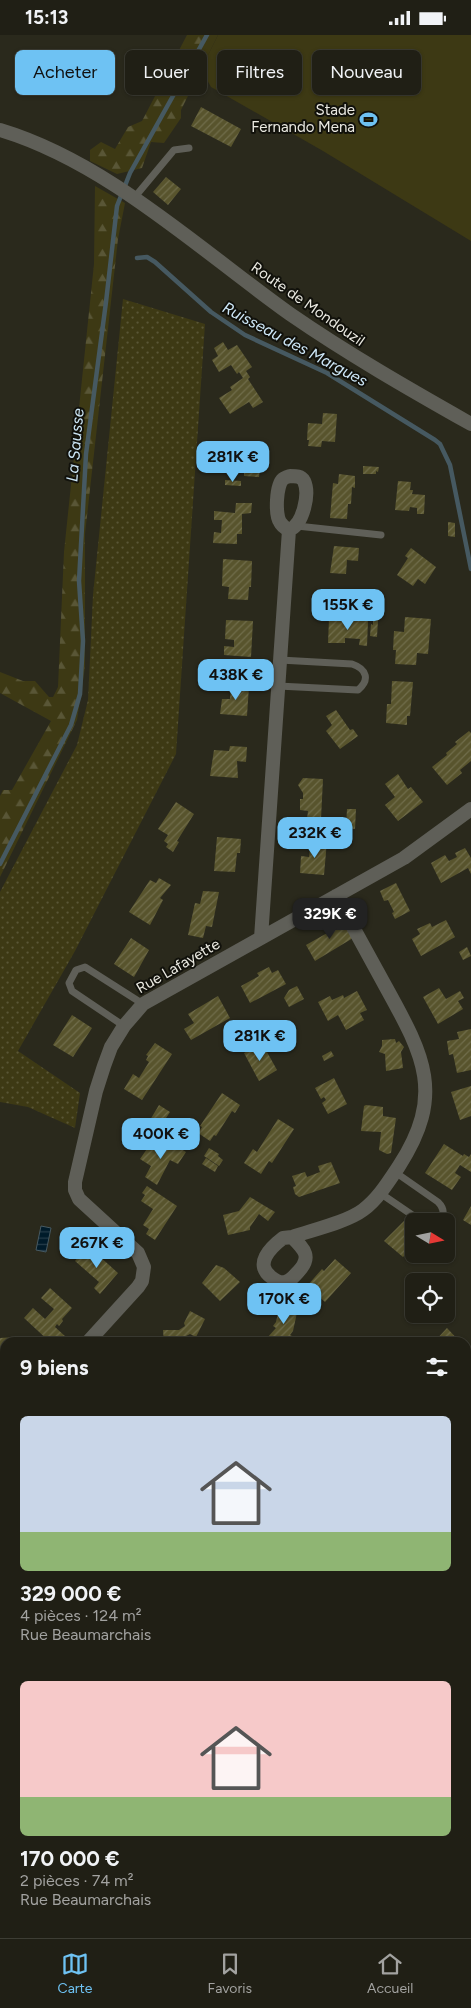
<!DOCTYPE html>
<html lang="fr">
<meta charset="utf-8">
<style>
body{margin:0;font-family:Figtree,sans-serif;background:#2d2c22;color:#f1f3f6;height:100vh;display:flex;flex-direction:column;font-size:19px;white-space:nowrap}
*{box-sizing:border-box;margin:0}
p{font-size:16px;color:#a2a2a0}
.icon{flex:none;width:28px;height:28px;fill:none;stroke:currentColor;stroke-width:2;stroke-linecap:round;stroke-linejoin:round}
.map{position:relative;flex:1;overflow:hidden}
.sheet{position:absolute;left:0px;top:1302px;width:471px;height:601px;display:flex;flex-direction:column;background:#201f15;border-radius:15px 15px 0 0;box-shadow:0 1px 4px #0004,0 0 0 1px #3d3d34}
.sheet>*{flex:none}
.guide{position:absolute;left:15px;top:15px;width:441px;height:45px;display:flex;gap:10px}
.needle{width:32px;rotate:100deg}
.buttons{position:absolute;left:405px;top:1178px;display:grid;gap:10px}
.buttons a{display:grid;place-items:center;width:50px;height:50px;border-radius:8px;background:#201f15;box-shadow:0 1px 4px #0004,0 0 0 1px #3d3d34;font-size:25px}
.price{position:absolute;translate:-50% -42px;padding:0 11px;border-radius:10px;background:#6ec2f3;color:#111;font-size:16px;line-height:32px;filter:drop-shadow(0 1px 2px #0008)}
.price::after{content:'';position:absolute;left:50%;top:30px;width:15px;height:11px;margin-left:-8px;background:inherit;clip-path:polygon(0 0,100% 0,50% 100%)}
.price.active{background:#222;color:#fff}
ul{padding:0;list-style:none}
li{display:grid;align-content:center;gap:10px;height:265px;padding:0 20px}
li span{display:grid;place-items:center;height:155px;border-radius:8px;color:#555}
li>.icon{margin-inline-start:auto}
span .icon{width:90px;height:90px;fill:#fffc;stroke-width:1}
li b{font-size:21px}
h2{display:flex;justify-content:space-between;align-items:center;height:60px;padding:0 20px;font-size:21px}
.pill{padding:0 18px;border-radius:8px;background:#201f15;box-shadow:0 1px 4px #0004,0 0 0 1px #3d3d34;font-size:18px;line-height:45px}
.pill.active{background:#6ec2f3;color:#111}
.status{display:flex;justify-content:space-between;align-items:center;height:35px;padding:0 25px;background:#201f15;direction:ltr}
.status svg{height:14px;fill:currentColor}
.menu{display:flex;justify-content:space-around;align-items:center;height:70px;border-top:1px solid #3d3d34;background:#201f15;font-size:14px;color:#a2a2a0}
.menu a{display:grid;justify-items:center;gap:2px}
.menu .active{color:#6ec2f3}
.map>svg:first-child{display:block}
</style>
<div class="status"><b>15:13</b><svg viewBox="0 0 49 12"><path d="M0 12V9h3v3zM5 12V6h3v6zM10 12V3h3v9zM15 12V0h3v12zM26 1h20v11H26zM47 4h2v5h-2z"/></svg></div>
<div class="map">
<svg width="471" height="1903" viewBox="0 0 471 1903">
<defs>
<pattern id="forest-firs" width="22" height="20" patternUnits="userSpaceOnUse" patternTransform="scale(1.25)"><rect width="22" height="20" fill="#3d3914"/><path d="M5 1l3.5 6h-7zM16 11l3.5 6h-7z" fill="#595636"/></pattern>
<pattern id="park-dots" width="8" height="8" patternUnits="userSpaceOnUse" patternTransform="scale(1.25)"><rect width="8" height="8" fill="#3d3914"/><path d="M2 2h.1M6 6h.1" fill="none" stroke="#595636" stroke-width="1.8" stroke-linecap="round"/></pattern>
<pattern id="water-rules" width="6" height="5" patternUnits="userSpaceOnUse" patternTransform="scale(1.25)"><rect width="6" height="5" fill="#001b2a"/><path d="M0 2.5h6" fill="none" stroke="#253c49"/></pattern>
<pattern id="building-hatch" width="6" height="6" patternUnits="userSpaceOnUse" patternTransform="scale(1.25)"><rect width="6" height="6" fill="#58542d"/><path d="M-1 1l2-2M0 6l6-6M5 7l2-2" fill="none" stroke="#706d4b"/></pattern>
</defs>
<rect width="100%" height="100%" fill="#2a291c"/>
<path fill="url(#forest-firs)" d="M187 0H218L181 75V83L164 108 151 107 142 133 117 139 90 126V115L101 107 115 114 128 92 142 86Z
M95 151 125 168 118 204 85 499V632L77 685 0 842V761L3 755H12L51 686 0 658V637L23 646H35L49 662H53L58 652 64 517 94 229Z
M471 1394V1523L466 1524V1400Z
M471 1560V1618L466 1612V1562Z
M466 1777 470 1780 471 1784V1831L466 1850Z
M471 1887V1903H413L415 1899H466V1888Z
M59 1899H212L211 1903H54Z"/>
<path fill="url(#park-dots)" d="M123 264 205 289 176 719 75 916 18 1016 80 1058 75 1093 28 1072 0 1067V857L77 710 88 665 93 560Z"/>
<path fill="#3d3914" d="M218 0H471V206L323 116 211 52 201 34Z"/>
<path fill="url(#water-rules)" stroke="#465961" d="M41 1191 51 1193 46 1217 36 1215Z"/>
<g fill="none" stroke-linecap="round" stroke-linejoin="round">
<path stroke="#465961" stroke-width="4.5" d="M137 223 147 222 155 227 211 277 245 300 327 338 435 405 440 409 450 430 471 534
M0 829 71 690 80 659 83 606 79 546 86 419 106 267 117 171 130 138 207 0"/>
</g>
<path fill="url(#building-hatch)" d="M201 72 241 94 231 112 191 91Z
M166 142 181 154 168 170 153 157Z
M223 307 228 315 237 310 252 332 246 336 250 342 248 344 263 367 253 373 249 367 230 379 219 363 232 355 230 352 243 343 239 337 237 339 231 330 219 337 212 325 218 321 214 313Z
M323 378 337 379 335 407 322 406 321 412 308 411 309 405H307L308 388 322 389Z
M237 408 257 409 255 434H260L259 442 244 441V434L236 433Z
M363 431 379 432 378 437 376 436V439H363Z
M339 439 355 441V453L352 452 351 469H348L347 484 330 483 333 448 338 449Z
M225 445 241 446V451L225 450Z
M398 446 411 447 410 455H413L412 459 425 460 424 479H417V473L410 472 409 476 395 475Z
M236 468H252L251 478 242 479V499H237V509L213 508 214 497 221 498 222 485H214V476L235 478Z
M448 487 455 488V502L448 501Z
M334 511 359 513 358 526 347 525 346 539 330 538Z
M411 513 436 532 425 549 418 544 413 551 397 540 408 523 405 521Z
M223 524 252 526 251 552H249L248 565 228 564 229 552 222 551Z
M405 582 431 584 428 619 417 618 416 630 395 629 396 615H393L394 596 404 597Z
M329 584 368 586 367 611 359 610 360 604 345 603V608H328Z
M226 585 253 586 251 622 224 620V611L234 612V605L225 604Z
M373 585H378L377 602 370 601 371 589 373 590Z
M392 646 413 647 410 681H407V690L386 688 387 669H391Z
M231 649 249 651 247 681 220 679 222 664H230Z
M336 675 350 695 353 694 358 701 340 714 326 696 332 690 326 681Z
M469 696 471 698V726L460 735 462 738 447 750 432 732 447 720 446 718 457 709 455 707Z
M230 711 247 712 246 727 237 726 238 743 210 741 214 715 229 716Z
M398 739 408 754 411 752 423 767 398 786 385 770 395 762 385 749Z
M303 743 323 744 321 784H307L308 776 300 775V764H303V758L298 750Z
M176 767 194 779 177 806 179 807 173 817 166 812 168 809 164 806 168 800 158 794Z
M347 774H356L355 794 346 793Z
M217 802 241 804 240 818H237L235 837 214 836Z
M311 805 327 806 324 840 300 838 301 821 309 822Z
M465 813 471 823V839L468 833 441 848 431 828 445 820 449 826 457 822 455 818Z
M159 843 171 850 160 863 163 865 150 890 129 877 150 845 156 848Z
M396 848 410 876 395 884 392 878 394 877 388 865 384 866 380 856Z
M203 856 219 857 212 892 206 891 203 903 188 900 195 868 200 869Z
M342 883 353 903 315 926 306 910 329 897 327 892Z
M446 885 455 902 421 921 412 904 420 899 417 894 430 888 432 892Z
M131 903 149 915 134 942 114 929Z
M467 912 471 921 463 925 459 917Z
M269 932 272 938 278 935 286 949 250 968 241 951 259 941 257 938Z
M297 951 304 964 289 972 284 963 289 955Z
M439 953 446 964 460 956 464 963 458 966 463 974 438 989 423 962Z
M357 956 367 975 360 978 364 985 346 995 338 980 328 986 318 967 330 961 332 965 343 960 344 963Z
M218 961 230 983 191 1005 184 994 194 988 188 979Z
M72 980 92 993 73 1022 53 1010Z
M471 994V1035L457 1038 453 1019 449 1020 447 1006 459 1004 457 997Z
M395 1004 396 1008 399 1006 404 1012 401 1017 403 1033 386 1036 385 1019 379 1017 382 1011V1005Z
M155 1008 172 1019 142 1065 124 1054 133 1039 139 1043 149 1027 146 1025 148 1021 146 1020Z
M262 1008 277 1035 259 1046 244 1018Z
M331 1016 334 1021 324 1026 322 1021Z
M334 1043 347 1069 328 1079 322 1068 326 1065 324 1062 321 1064 315 1053Z
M471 1051V1081L460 1085 451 1057Z
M222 1058 240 1070 235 1078 232 1076 216 1101 214 1100 210 1106 198 1098 202 1092 200 1091Z
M159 1070 170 1077 160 1092 150 1085Z
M366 1070 383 1072V1081L396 1083 391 1118 387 1119 379 1115 381 1097 361 1096 364 1071Z
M278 1084 294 1094 272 1128 269 1126 261 1139 244 1128 253 1114 257 1117Z
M165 1104 186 1117 178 1129 170 1125 157 1150 145 1142 151 1131 140 1124 149 1111 158 1116Z
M444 1109 463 1121 464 1119 469 1122 471 1119V1137L460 1130 455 1138 461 1142 452 1155 425 1138Z
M209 1113 219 1119 218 1121 223 1125 219 1131 204 1121Z
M206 1123 218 1131 215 1137 202 1129Z
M331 1127 340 1148 299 1162 295 1159 293 1152 296 1151 292 1141 305 1137 307 1142 320 1137 318 1131Z
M147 1151 177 1171 155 1205 146 1199 149 1194 143 1190 153 1174 141 1166 145 1160 142 1158Z
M250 1162 275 1177 268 1186 259 1179 250 1192V1195L228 1200 223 1180 239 1176Z
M471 1171V1190L463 1185Z
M404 1186 414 1196V1211L403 1222 384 1206Z
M88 1211 118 1238 100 1259 94 1253 99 1247 75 1226Z
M335 1224 351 1238 325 1267 307 1251 322 1234 324 1236Z
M216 1230 224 1233 240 1247 220 1266 202 1248Z
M50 1253 72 1273 62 1284 63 1286 59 1291 57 1289 55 1292 66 1302 62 1308H51L24 1283 33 1273 45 1284 54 1274 41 1263Z
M280 1269 298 1273 293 1296 290 1300 292 1301 287 1308H273L267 1303 276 1293 273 1291 276 1287Z
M190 1276 205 1284 196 1302 190 1299 184 1302V1308H164L163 1295H179L185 1291 184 1288Z
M447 1293 461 1308H433Z
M17 1302V1308H5V1338H0V1303Z
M5 1511 4 1530 5 1533 0 1543V1512Z
M466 1730H471V1766H466Z"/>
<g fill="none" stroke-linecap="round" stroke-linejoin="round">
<path stroke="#5f5f58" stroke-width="7" d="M134 163 174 115 189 113
M297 491 381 500
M278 651 358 655C370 645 367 634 352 629L280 625
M124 991 72 956 69 948 76 935 85 932 143 969
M395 1137 438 1167C444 1173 445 1179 440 1186
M380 1158 421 1186"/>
<path stroke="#5f5f58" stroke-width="14" d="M290 441C296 441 301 441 304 446 310 459 303 490 289 495 285 493 282 491 280 487 275 480 276 450 283 444 284 443 289 441 290 441Z
M261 903 289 495
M292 1202C305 1215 312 1222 298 1237 294 1241 291 1246 285 1247 281 1248 275 1245 271 1242 254 1229 270 1213 283 1203L292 1202C312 1195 347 1187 363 1175 378 1164 389 1146 399 1131 445 1060 424 1021 387 954 370 923 353 892 336 861
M87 1308 138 1252 142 1246 144 1232 138 1218 79 1164 75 1155V1147L96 1056 104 1031 111 1012 124 991 143 969 404 823 471 774
M0 1410 5 1403"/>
<path stroke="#5f5f58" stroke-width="14" d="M0 95C107 127 200 215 290 279 348 319 409 354 471 389"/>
<path stroke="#969588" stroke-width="14" d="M466 1419 471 1412
M300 1899 302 1903"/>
</g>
<defs>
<symbol id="stadium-bare" viewBox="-9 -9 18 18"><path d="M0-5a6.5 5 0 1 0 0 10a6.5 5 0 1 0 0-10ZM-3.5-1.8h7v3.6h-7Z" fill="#6ec2f3" stroke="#11110b" stroke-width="2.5" paint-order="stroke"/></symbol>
</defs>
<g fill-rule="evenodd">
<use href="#stadium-bare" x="356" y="72" width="25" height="25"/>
</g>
<g text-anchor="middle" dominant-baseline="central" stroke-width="4" stroke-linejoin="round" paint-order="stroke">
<g font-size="15" fill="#ebeae2" stroke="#11110b" text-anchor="end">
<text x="355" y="75">Stade<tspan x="355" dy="17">Fernando Mena</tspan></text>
</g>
<g font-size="15" fill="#ebeae2" stroke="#11110b">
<text transform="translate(308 269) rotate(35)">Route de Mondouzil</text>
<text transform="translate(178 931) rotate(-30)">Rue Lafayette</text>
</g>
<g font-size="16" font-style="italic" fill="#cee8f8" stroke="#11110b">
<text transform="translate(295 309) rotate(28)">Ruisseau des Margues</text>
<text transform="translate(75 410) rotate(-85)">La Sausse</text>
</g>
</g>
</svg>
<div class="buttons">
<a><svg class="needle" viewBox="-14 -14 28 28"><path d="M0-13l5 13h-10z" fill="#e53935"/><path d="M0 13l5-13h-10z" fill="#a2a2a0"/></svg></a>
<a><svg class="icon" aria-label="locate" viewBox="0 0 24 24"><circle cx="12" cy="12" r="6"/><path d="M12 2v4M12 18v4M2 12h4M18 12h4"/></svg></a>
</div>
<b class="price" style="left:233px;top:448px">281K €</b>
<b class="price" style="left:348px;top:596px">155K €</b>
<b class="price" style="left:236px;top:666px">438K €</b>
<b class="price" style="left:315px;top:824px">232K €</b>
<b class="price active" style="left:330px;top:905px">329K €</b>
<b class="price" style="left:260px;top:1027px">281K €</b>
<b class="price" style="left:161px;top:1125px">400K €</b>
<b class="price" style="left:97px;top:1234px">267K €</b>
<b class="price" style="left:284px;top:1290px">170K €</b>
<div class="guide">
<a class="pill active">Acheter</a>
<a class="pill">Louer</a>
<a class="pill">Filtres</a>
<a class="pill">Nouveau</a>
</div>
<section class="sheet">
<h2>9 biens<svg class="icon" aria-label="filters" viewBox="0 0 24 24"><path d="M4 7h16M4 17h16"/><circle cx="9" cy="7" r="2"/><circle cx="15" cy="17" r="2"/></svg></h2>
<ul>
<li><span style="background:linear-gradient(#c9d6e8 75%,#8fb573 0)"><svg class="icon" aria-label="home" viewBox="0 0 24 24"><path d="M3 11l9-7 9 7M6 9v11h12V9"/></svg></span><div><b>329 000 €</b><p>4 pièces · 124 m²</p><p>Rue Beaumarchais</p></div></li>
<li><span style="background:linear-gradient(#f6c9c9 75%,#8fb573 0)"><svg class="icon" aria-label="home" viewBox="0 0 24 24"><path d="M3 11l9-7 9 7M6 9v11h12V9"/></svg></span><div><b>170 000 €</b><p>2 pièces · 74 m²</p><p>Rue Beaumarchais</p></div></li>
</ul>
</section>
</div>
<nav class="menu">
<a class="active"><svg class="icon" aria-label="map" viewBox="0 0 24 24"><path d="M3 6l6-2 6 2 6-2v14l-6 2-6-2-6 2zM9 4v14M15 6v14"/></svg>Carte</a>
<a><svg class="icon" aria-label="saved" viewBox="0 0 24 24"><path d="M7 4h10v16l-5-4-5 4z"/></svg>Favoris</a>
<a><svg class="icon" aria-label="home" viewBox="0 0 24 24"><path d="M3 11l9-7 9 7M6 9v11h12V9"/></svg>Accueil</a>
</nav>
